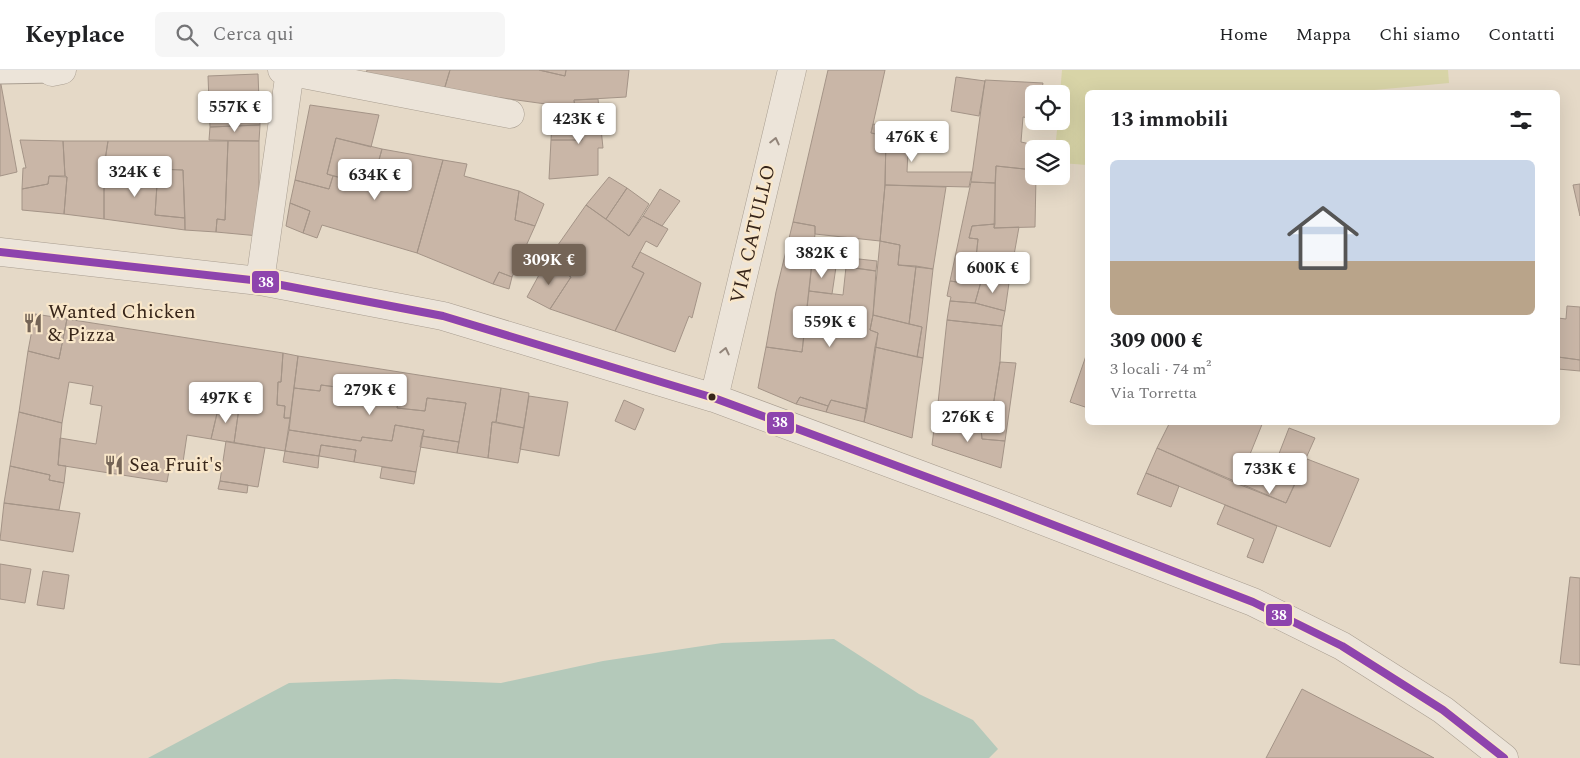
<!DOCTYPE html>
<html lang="it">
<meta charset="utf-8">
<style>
body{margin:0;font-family:Spectral,serif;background:#f6f6f6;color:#202124;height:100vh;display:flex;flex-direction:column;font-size:19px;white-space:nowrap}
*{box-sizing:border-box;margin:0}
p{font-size:16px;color:#757577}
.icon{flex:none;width:28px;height:28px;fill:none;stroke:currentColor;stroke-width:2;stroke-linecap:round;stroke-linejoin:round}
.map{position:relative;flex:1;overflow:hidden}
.drawer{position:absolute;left:1085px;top:20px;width:475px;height:335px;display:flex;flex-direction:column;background:#fff;border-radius:8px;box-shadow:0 5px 20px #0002}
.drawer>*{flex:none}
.fabs{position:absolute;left:1025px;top:15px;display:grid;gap:10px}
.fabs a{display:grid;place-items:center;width:45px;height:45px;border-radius:8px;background:#fff;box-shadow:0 5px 20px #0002;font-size:25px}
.price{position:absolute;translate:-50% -42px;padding:0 11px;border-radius:5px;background:#fff;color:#222;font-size:16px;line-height:32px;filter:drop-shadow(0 1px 2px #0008)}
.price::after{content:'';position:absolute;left:50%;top:30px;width:15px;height:11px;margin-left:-8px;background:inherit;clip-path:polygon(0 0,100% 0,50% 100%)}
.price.current{background:#746456;color:#fff}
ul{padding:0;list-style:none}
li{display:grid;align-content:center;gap:10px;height:265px;padding:0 25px}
li span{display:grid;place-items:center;height:155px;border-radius:8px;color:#555}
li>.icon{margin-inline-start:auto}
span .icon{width:90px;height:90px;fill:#fffc;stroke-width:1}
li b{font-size:21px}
h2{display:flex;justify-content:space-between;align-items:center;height:60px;padding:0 25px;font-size:21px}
header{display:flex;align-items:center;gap:30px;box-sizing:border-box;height:70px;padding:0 25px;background:#fff;border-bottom:1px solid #e0e0e0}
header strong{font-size:24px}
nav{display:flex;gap:28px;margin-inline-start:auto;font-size:18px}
.search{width:350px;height:45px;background:#f6f6f6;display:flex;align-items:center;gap:12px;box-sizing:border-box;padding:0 18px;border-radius:8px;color:#757577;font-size:19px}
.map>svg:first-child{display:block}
</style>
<header>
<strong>Keyplace</strong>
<div class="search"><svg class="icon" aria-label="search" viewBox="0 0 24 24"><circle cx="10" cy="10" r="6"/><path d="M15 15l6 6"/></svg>Cerca qui</div>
<nav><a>Home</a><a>Mappa</a><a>Chi siamo</a><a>Contatti</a></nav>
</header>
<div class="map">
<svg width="1580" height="688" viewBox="0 0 1580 688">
<rect width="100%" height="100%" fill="#e5d9c7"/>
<path fill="#d8d4a7" d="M1062 0H1448L1449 13 1353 22H1088L1087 95 1061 93V79H1055L1058 51H1061V24H1060Z"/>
<path fill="#b4c9ba" d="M834 569 919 624 973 650 998 679 989 688H148L289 613 395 609 501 613 603 591 722 573Z"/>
<path fill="#c9b6a7" stroke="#a49487" d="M367 0H450L444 20 366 4Z
M450 0H539L565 6 566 0H629L626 27 574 30 577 54 583 55 582 70H551L553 35 444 20Z
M539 0H566L565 6Z
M828 0H885L871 63 886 66 885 115 880 171 815 164V156L793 152Z
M258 4 260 55 210 57 208 6Z
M956 7 985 11 979 46 951 41Z
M0 9 17 102 0 106Z
M985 10 1043 13 1041 24H1034V49L1023 47 1021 72 1035 75V79H1034V100L996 96 995 113 971 112Z
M598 29 603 78H598V105L549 109 551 70H582L583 55 577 54 574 30Z
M310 35 379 45 371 77 336 68 327 104 333 106 329 119 295 110Z
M873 54 909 59 907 102H972L969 117 885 115 886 66 871 63Z
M260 55 259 71 209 70 210 57Z
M336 68 382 79 377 97 371 96 370 102 352 98 350 110 327 104Z
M20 70 63 71 65 106H49L48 114 22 119 23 98H26Z
M63 71H108L104 97V149L64 144 67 107 65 106Z
M108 71H228L225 150 217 149 216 162 185 160 183 100 104 97Z
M228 71H259V166L216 162 217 149 225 150Z
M382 79 443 90 417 183 322 155 317 168 303 163 310 141 290 133 295 110 329 119 333 106 350 110 352 98 370 102 371 96 377 97Z
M443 90 467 94 464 106 519 121 515 150 535 156 512 207 499 202 493 214 417 183Z
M996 96 1034 100V106H1036L1035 157 994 158Z
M104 97 158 99 155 145 185 148V160L104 149Z
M158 99 183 100 185 148 155 145Z
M49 106 67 107 64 144 22 140V119L48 114Z
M609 107 627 118 606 149 586 135Z
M971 112 995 113V154L972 156 969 168 978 169 974 207 958 206 957 212 950 211Z
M1580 114V146L1573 115Z
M885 115 946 117 933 199 898 195 900 175 880 171Z
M627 118 649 134 629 166 606 149Z
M660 119 680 131 662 156 643 146Z
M519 121 544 134 535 156 515 150Z
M290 133 310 141 303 163 286 156Z
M586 135 629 166 643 146 668 159 657 177 646 171 632 197 644 203 615 261 550 239 571 207 546 192Z
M793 152 815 156V164L802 282 766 277 776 222Z
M995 154 994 158 1019 157 1009 213 974 207 978 169 969 168 972 156Z
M880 171 900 175 898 195 916 196 909 254 873 245Z
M640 182 701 213 692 248 689 246 675 282 615 261 644 203 632 197Z
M850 188 877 191 876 201 849 197Z
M546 192 571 207 550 239 527 227Z
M812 194 836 197 832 224 809 221Z
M916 196 933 199 923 288 917 287 922 257 909 254Z
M846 197 876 201 873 245 870 260 878 263 867 339 831 330 828 336 800 327 796 334 758 318 766 277 802 282 809 221 843 225Z
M499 202 512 207 509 219 493 214Z
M958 206 982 208 975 233 950 231 951 227 947 226 950 211 957 212Z
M982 208 1009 213 1005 241 975 233Z
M950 231 975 233 1005 241 1002 256 947 250Z
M1567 236 1580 237V290L1558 287V248L1566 249Z
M35 244 67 249 59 289 28 281Z
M873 245 922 257 917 287 875 277 878 263 870 260Z
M67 249 283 283 281 312H278L277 335 285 336 284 348H290L285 381 234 373 239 338 219 335 211 369 187 365 183 392 171 390 167 412 58 395 60 368 96 374 102 336 90 334 93 316 69 312 62 353 19 342 28 281 59 289Z
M947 250 1002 256 1000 292 992 343 938 333Z
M875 277 923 288 912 368 864 352Z
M1088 280V338L1070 332Z
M283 283 298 286 290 348H284L285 336 277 335 278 312H281Z
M298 286 501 318 496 352H492L488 388 457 383 466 333 427 328 425 341 397 338 398 333 358 328 359 320 321 315 320 321 294 318Z
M1558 287 1580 290V301L1558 299Z
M1000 292 1016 293 1005 371 982 369 981 359 935 351 938 333 992 343Z
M321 315 359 320 358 328 398 333 397 338 425 341 427 328 466 333 459 372 422 366 424 360 395 355 392 371 362 367 361 371 289 360 294 318 320 321Z
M501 318 529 323 524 358 496 352Z
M529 326 568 332 559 386 520 379Z
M800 327 828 336 826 342 796 334Z
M624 330 644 339 635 360 615 351Z
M831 330 867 339 864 352 826 342Z
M219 335 239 338 234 373 211 369Z
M19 342 62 353 58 395 66 396 64 413 49 410 50 405 10 396Z
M935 351 981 359 982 369 1005 371 1001 398 932 375Z
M492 352 524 358 518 393 488 388Z
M1170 352H1263L1238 414 1157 378Z
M395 355 424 360 416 402 354 392 356 380 321 375 319 386 285 381 289 360 361 371 362 367 392 371Z
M1289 358 1315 368 1286 433 1238 414 1246 392 1265 402 1275 394Z
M422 366 459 372 457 383 420 377Z
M226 371 265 378 258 417 220 411Z
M321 375 356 380 354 392 319 386Z
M1157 378 1286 433 1307 389 1359 409 1330 477 1146 403Z
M285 381 319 386 318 398 283 392Z
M10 396 50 405 49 410 64 413 59 440 4 433Z
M382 397 416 402 414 414 380 408Z
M1146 403 1179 416 1171 437 1137 424Z
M220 411 248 415 247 423 218 419Z
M4 433 80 443 73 482 0 470Z
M1225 435 1277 456 1263 493 1247 487 1254 469 1217 454Z
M0 494 31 499 25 533 0 529Z
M43 501 69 505 64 539 37 535Z
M1570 507 1580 508V595L1560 593Z
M1302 619 1389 664 1434 688H1266Z"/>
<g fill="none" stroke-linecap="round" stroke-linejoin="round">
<defs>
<path id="lane" d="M0 3 52 2"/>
<path id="street" d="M282 0 510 44
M52 2 62 0
M0 182 260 211 443 246 714 328 994 432 1253 532 1342 576 1443 640 1504 688
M260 211 290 1
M714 328 792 0"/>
</defs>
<use href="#lane" stroke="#a99e91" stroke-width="23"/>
<use href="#street" stroke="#a99e91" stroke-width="29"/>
<use href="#lane" stroke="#ece4d9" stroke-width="21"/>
<use href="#street" stroke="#ece4d9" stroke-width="28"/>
<defs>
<path id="bus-1" d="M0 182 260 211 443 246 714 328 994 432 1253 532 1342 576 1443 640 1504 688"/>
</defs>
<use href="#bus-1" stroke="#f9e7ca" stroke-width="11"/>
<use href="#bus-1" stroke="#8e44ad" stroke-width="8"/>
</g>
<defs><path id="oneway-chevron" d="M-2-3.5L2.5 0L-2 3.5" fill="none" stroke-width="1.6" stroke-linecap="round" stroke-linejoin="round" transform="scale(1.25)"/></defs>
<g stroke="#928479">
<use href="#oneway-chevron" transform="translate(775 71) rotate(-77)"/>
<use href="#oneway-chevron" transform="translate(725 281) rotate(-77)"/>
</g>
<defs>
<symbol id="restaurant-bare" viewBox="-9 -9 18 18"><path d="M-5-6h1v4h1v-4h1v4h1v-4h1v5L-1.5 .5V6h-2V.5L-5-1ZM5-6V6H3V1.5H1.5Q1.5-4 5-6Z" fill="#746456" stroke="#f9e7ca" stroke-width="2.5" paint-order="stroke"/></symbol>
</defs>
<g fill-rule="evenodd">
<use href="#restaurant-bare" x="19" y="239" width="28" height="28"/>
<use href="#restaurant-bare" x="100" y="381" width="28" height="28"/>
</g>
<circle fill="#372519" stroke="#f9e7ca" stroke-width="2" cx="712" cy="327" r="4.5"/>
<g text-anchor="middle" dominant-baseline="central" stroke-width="4.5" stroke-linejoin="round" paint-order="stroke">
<g font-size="20" fill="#372519" stroke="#f9e7ca">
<text transform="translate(753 164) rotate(-77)">VIA CATULLO</text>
</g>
<g font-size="20" fill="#372519" stroke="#f9e7ca" text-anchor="start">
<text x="48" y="242">Wanted Chicken<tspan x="48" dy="23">&amp; Pizza</tspan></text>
<text x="129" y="395">Sea Fruit's</text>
</g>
</g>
<g stroke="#f9e7ca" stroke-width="2">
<rect x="251" y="200" width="29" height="24" rx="5" fill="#8e44ad"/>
<rect x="766" y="341" width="29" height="24" rx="5" fill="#8e44ad"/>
<rect x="1265" y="533" width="28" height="24" rx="5" fill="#8e44ad"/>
</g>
<g font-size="14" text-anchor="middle" font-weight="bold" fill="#fff">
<text x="266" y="217">38</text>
<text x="780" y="357">38</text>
<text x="1279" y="550">38</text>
</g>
</svg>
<div class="fabs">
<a><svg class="icon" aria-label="locate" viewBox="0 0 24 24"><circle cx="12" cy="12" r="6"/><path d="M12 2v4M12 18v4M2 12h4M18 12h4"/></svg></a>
<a><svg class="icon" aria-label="layers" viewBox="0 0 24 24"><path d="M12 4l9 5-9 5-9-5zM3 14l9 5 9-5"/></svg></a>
</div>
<b class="price" style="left:235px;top:63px">557K €</b>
<b class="price" style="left:579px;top:75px">423K €</b>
<b class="price" style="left:912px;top:93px">476K €</b>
<b class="price" style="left:135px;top:128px">324K €</b>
<b class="price" style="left:375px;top:131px">634K €</b>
<b class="price" style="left:822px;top:209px">382K €</b>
<b class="price current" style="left:549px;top:216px">309K €</b>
<b class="price" style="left:993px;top:224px">600K €</b>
<b class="price" style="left:830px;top:278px">559K €</b>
<b class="price" style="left:370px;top:346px">279K €</b>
<b class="price" style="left:226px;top:354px">497K €</b>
<b class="price" style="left:968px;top:373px">276K €</b>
<b class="price" style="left:1270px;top:425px">733K €</b>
<section class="drawer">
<h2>13 immobili<svg class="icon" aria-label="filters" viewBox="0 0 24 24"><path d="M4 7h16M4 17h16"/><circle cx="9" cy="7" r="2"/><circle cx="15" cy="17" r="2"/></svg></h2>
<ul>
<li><span style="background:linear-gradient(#c9d6e8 65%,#b9a48a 0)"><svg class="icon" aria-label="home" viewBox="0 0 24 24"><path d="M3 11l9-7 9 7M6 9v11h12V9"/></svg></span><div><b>309 000 €</b><p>3 locali · 74 m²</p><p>Via Torretta</p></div></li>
</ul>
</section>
</div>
